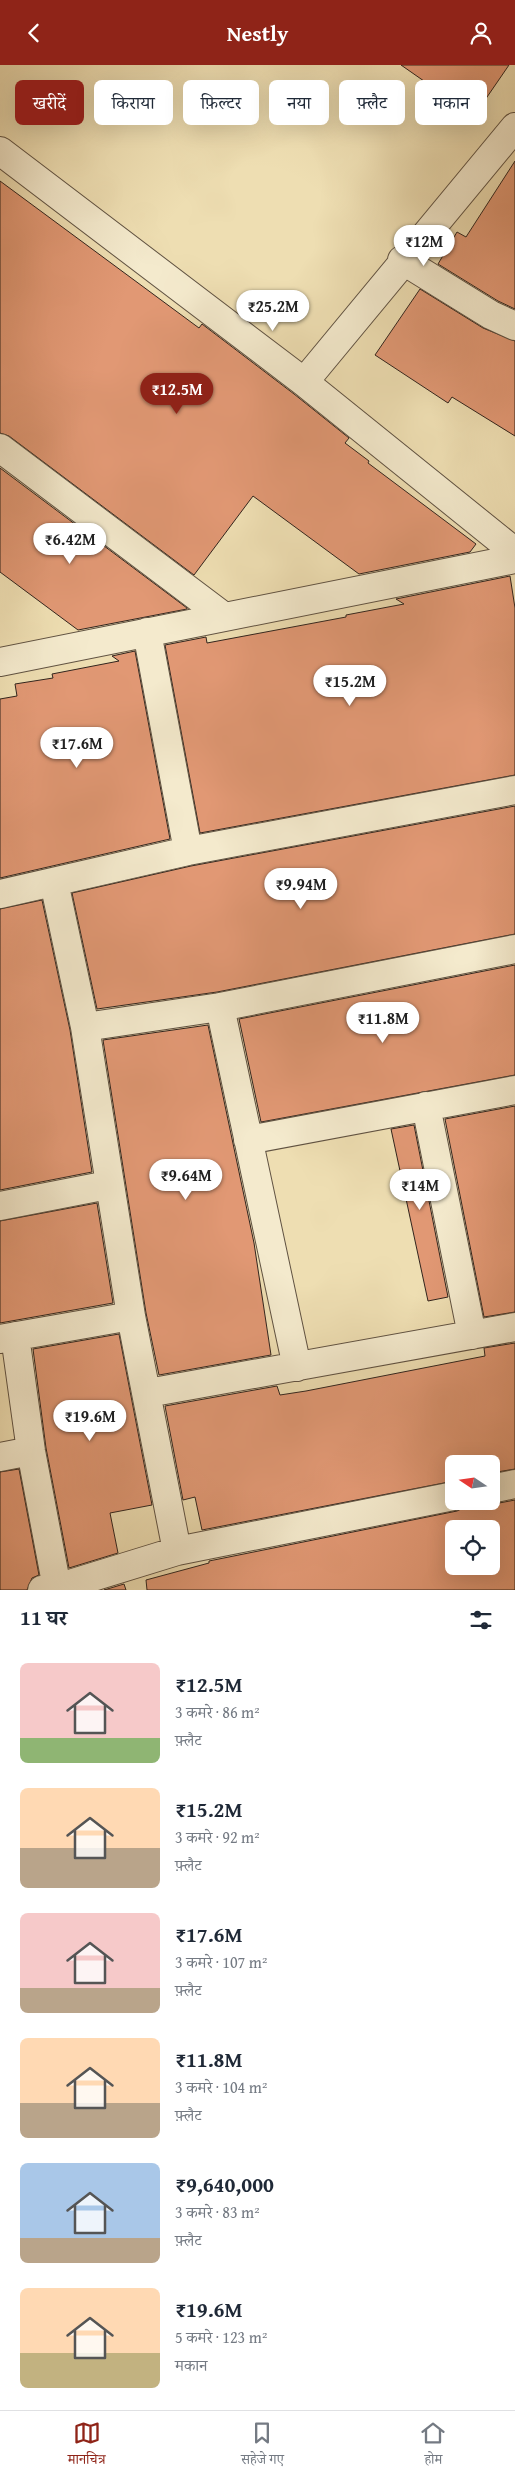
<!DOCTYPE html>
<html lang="hi">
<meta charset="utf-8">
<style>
body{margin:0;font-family:"Gentium Book Plus","Noto Serif Devanagari",serif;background:#f2f2f3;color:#1f2937;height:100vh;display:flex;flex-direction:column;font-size:19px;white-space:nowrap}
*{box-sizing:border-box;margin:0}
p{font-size:16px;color:#747a83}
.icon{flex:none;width:28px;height:28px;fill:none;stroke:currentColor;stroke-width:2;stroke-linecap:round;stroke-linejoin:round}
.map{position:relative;height:1525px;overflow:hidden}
.details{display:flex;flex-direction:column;background:#fff;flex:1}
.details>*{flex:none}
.top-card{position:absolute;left:15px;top:15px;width:485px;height:45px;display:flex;gap:10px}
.needle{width:32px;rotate:283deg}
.controls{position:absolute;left:445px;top:1390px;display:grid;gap:10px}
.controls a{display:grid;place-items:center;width:55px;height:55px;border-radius:8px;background:#fff;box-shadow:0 5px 20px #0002;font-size:25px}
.price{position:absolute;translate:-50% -42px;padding:0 11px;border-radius:18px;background:#fff;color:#222;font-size:16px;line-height:32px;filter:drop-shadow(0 1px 2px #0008)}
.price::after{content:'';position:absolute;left:50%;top:30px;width:15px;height:11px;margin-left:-8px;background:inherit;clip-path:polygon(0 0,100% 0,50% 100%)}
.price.selected{background:#8f2418;color:#fff}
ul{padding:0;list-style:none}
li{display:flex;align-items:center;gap:15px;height:125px;padding:0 20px}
li span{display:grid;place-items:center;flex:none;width:140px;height:100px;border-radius:8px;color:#555}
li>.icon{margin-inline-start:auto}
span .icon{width:60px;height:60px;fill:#fffc;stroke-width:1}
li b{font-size:21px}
h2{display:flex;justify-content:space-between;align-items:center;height:60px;padding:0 20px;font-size:21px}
.pill{padding:0 18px;border-radius:8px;background:#fff;box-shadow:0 5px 20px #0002;font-size:18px;line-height:45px}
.pill.selected{background:#8f2418;color:#fff}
header{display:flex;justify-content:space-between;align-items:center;height:65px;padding:0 20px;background:#8f2418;color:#fff;font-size:22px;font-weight:800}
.tab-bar{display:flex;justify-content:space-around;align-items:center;height:70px;border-top:1px solid #e0e1e3;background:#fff;font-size:14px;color:#747a83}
.tab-bar a{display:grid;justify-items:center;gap:2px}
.tab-bar .selected{color:#8f2418}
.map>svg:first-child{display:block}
</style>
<header><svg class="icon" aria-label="back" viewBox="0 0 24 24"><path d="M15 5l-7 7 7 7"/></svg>Nestly<svg class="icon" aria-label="person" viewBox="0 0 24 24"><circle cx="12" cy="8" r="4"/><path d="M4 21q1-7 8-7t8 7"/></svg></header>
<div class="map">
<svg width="515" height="1525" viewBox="0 0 515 1525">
<rect width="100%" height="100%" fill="#eedeb2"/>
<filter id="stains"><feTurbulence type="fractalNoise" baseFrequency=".004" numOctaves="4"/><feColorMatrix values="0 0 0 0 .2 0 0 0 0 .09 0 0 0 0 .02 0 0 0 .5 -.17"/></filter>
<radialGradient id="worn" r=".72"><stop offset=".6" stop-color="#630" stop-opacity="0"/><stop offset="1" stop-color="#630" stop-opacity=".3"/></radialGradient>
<path fill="#e19874" stroke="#31241d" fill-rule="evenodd" d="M401 0H509L474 51Z
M515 96V244L498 236 438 199 457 167 466 172Z
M0 116 199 263 202 259 294 329 349 373 345 378 369 396 368 398 476 479 470 487 359 509 253 431 194 510 9 371 0 368Z
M420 224 483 263 515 276V371L452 332 448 338 375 290Z
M0 403 187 543V544L78 565 0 507Z
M510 511 515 543V710L200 768 165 580 206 572 207 578 346 552V550L404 539 396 534Z
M135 586 170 774 0 813V634L17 631 15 619 53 613 52 609 119 596 112 591Z
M515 741V869L217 927 97 944 72 828 191 801Z
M42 835 70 965 92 1107 0 1125V844Z
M515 900V1010L261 1057 239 954Z
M208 960 254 1178 271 1290 159 1310 146 1248 103 975Z
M515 1041V1247L484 1252 445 1054Z
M414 1060 448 1232 428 1236 391 1064Z
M97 1138 113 1238 0 1258V1156Z
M119 1269 152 1440 110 1448 118 1488 69 1503 46 1383 33 1284Z
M515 1278V1404L491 1408V1399H454V1416L202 1465 195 1432 183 1435 165 1341 277 1321 280 1330 306 1326 485 1291 484 1283Z
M19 1404 39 1510 32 1513 27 1525H0V1407Z
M515 1435V1525H147L146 1515 209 1498V1496L457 1446 465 1442 469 1436 494 1439ZM454 1464H491V1501H454Z
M124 1519 126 1525H104Z"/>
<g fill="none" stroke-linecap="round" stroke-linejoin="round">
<defs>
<path id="minor" d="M0 86 304 317 515 487
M402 195 491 250 515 261
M304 317 515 62
M0 383 223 551
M147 567 188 786
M0 597 515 494
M54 817 85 962 131 1251 177 1486
M0 829 188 786 515 725
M220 942 297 1302
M85 962 220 942 515 884
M426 1041 472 1270
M248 1075 515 1025
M0 1141 108 1120
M15 1271 31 1386 57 1523
M0 1274 131 1251
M148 1328 515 1262
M0 1392 31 1386
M491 1424 515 1419
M42 1525 57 1523 177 1486 454 1431"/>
</defs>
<use href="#minor" stroke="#605242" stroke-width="30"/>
<use href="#minor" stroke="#f4eacd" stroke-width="28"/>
</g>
<rect width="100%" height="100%" filter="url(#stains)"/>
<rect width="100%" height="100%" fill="url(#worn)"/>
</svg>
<div class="controls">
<a><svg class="needle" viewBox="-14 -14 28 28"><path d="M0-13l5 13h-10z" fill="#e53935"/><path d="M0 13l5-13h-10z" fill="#747a83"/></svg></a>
<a><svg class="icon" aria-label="locate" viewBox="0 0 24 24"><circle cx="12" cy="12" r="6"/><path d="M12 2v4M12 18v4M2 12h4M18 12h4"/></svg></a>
</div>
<b class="price" style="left:424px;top:202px">₹12M</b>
<b class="price" style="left:273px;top:267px">₹25.2M</b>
<b class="price selected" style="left:177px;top:350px">₹12.5M</b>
<b class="price" style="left:70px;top:500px">₹6.42M</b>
<b class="price" style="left:350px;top:642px">₹15.2M</b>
<b class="price" style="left:77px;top:704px">₹17.6M</b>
<b class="price" style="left:301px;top:845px">₹9.94M</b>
<b class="price" style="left:383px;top:979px">₹11.8M</b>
<b class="price" style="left:186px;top:1136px">₹9.64M</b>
<b class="price" style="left:420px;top:1146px">₹14M</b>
<b class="price" style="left:90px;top:1377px">₹19.6M</b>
<div class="top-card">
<a class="pill selected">खरीदें</a>
<a class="pill">किराया</a>
<a class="pill">फ़िल्टर</a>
<a class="pill">नया</a>
<a class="pill">फ़्लैट</a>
<a class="pill">मकान</a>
</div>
</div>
<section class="details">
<h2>11 घर<svg class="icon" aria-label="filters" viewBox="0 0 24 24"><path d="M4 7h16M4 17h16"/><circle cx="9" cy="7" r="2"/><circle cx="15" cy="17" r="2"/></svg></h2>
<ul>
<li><span style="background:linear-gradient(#f6c9c9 75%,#8fb573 0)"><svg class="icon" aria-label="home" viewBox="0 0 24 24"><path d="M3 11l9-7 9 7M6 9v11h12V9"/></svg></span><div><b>₹12.5M</b><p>3 कमरे · 86 m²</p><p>फ़्लैट</p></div></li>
<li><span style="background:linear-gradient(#ffd9b3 60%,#b9a48a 0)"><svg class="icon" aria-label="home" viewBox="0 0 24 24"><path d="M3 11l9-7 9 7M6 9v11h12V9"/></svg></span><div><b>₹15.2M</b><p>3 कमरे · 92 m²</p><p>फ़्लैट</p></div></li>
<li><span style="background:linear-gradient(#f6c9c9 75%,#b9a48a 0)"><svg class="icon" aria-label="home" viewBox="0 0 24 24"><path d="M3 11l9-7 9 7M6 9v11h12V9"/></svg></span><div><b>₹17.6M</b><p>3 कमरे · 107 m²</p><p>फ़्लैट</p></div></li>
<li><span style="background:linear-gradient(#ffd9b3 65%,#b9a48a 0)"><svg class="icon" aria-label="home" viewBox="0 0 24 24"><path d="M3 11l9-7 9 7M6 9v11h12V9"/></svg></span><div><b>₹11.8M</b><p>3 कमरे · 104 m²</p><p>फ़्लैट</p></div></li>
<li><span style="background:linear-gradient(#a9c7e8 75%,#b9a48a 0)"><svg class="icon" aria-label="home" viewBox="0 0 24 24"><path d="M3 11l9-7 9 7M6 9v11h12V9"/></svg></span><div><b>₹9,640,000</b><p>3 कमरे · 83 m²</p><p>फ़्लैट</p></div></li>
<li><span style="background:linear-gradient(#ffd9b3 65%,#c2b280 0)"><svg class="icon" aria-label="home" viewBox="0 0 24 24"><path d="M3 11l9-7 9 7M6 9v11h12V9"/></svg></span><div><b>₹19.6M</b><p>5 कमरे · 123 m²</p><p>मकान</p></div></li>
</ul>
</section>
<nav class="tab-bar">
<a class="selected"><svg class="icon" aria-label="map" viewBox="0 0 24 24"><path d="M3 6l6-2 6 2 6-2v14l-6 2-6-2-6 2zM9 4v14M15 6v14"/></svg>मानचित्र</a>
<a><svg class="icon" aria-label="saved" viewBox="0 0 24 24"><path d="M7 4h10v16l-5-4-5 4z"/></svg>सहेजे गए</a>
<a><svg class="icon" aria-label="home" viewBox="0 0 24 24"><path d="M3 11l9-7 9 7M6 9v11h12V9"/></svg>होम</a>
</nav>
